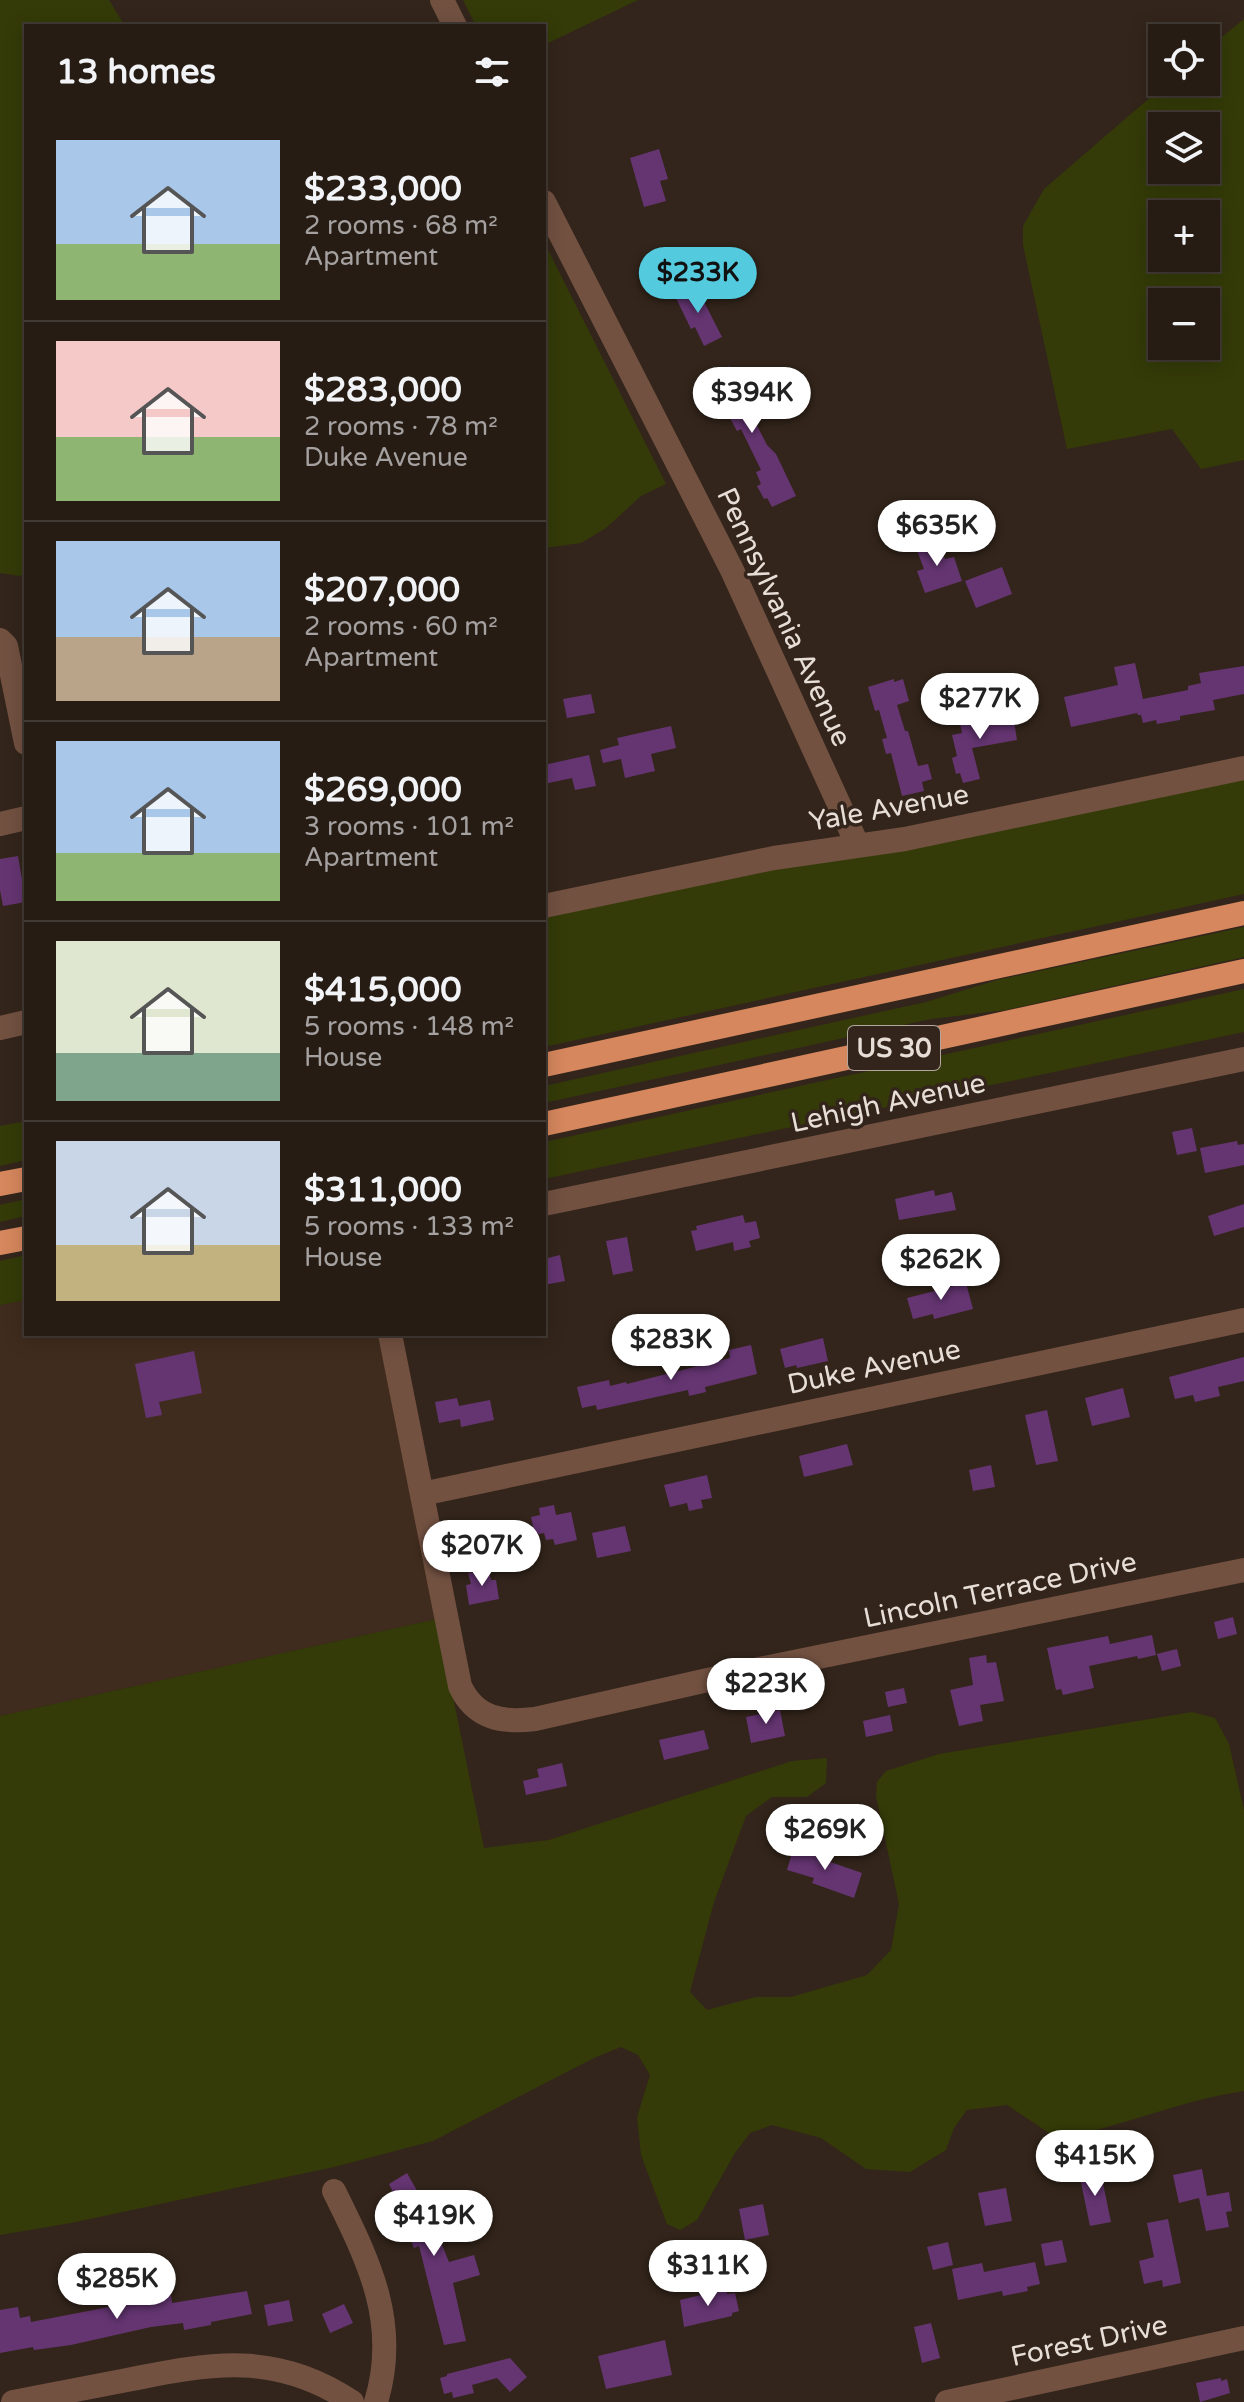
<!DOCTYPE html>
<meta charset="utf-8">
<style>
body{margin:0;font-family:"Varela Round",sans-serif;background:#322922;color:#f1f3f6;height:100vh;display:flex;flex-direction:column;font-size:30px;white-space:nowrap}
*{box-sizing:border-box;margin:0}
p{font-size:26px;color:#a4a1a0}
.icon{flex:none;width:44px;height:44px;fill:none;stroke:currentColor;stroke-width:2;stroke-linecap:round;stroke-linejoin:round}
.map{position:relative;flex:1;overflow:hidden}
.sheet{position:absolute;left:24px;top:24px;width:522px;height:1312px;display:flex;flex-direction:column;background:#261c14;border-radius:0px;box-shadow:0 4px 20px #0003,0 0 0 2px #423a34}
.sheet>*{flex:none}
.tools{position:absolute;left:1148px;top:24px;display:grid;gap:16px}
.tools a{display:grid;place-items:center;width:72px;height:72px;border-radius:0px;background:#261c14;box-shadow:0 4px 20px #0003,0 0 0 2px #423a34;font-size:40px}
.price{position:absolute;translate:-50% -68px;padding:0 18px;border-radius:28px;background:#fff;color:#222;font-size:26px;line-height:52px;filter:drop-shadow(0 2px 4px #0008)}
.price::after{content:'';position:absolute;left:50%;top:48px;width:24px;height:18px;margin-left:-12px;background:inherit;clip-path:polygon(0 0,100% 0,50% 100%)}
.price.active{background:#54cade;color:#111}
ul{padding:0;list-style:none}
li{display:flex;align-items:center;gap:24px;height:200px;padding:0 32px}
li+li{border-top:2px solid #423a34}
li span{display:grid;place-items:center;flex:none;width:224px;height:160px;border-radius:0px;color:#555}
li>.icon{margin-inline-start:auto}
span .icon{width:96px;height:96px;fill:#fffc;stroke-width:1}
li b{font-size:34px}
h2{display:flex;justify-content:space-between;align-items:center;height:96px;padding:0 32px;font-size:34px}
.map>svg:first-child{display:block}
</style>
<div class="map">
<svg width="1244" height="2402" viewBox="0 0 1244 2402">
<rect width="100%" height="100%" fill="#33251b"/>
<path fill="#402c1e" d="M26 1300V1334H378L437 1619 0 1716V1305Z"/>
<path fill="#343b08" fill-rule="evenodd" d="M0 0H109L125 26H26V574L20 576 0 573Z
M463 0H638L544 45V26H476Z
M1244 19V460L1201 469 1172 429 1067 449 1023 245V226L1044 189 1168 82H1206V50ZM1162 126H1206V170H1162ZM1162 214H1206V258H1162ZM1162 302H1206V346H1162Z
M544 242 666 484 641 496 606 528 581 543 544 548Z
M1244 778V894L544 1047V915Z
M1244 927V957L1006 1010 931 1019 544 1103V1086L926 1002 997 980Z
M1244 989V1032L544 1179V1142Z
M26 1121V1160L0 1166V1126Z
M26 1199V1216L0 1222V1205Z
M26 1255V1300L0 1305V1261Z
M437 1619 484 1848 549 1840 792 1761 827 1758 826 1783 807 1797H772L746 1816 714 1902 690 1992 707 2010 756 1997H791L867 1975 891 1950 899 1904 876 1796 877 1782 886 1771 939 1754 1192 1712 1215 1718 1229 1744 1244 1810V2091C1181 2100 1121 2127 1058 2139L1007 2105 967 2110 954 2128 946 2150 910 2172 866 2169 821 2138 772 2125 750 2133 735 2153 697 2220 680 2230 667 2224 641 2155 637 2117 650 2075 638 2055 621 2047 594 2058 433 2141 334 2167 71 2223 0 2235V1716Z"/>
<path fill="#653572" d="M659 149 668 179 660 181 666 201 644 207 630 158Z
M696 286 722 337 704 346 695 327 691 329 675 296Z
M729 366 741 388 748 384 758 403 748 408 767 445 776 454 796 496 772 507 767 498 764 499 757 486 761 484 756 472 761 470 741 429 737 431 725 409 722 410 706 378Z
M938 540 945 559 954 557 962 581 925 593 917 571 924 569 916 548Z
M1002 567 1012 594 976 608 965 581Z
M1135 663 1143 699 1188 690V686L1201 683 1199 673 1244 666V694L1213 700 1215 710 1180 716V720L1157 724 1156 720 1143 723 1141 715H1138L1137 713 1071 727 1064 697 1118 685 1114 667Z
M958 678 963 700 939 706 934 684Z
M894 679V682L903 679 909 701 897 705 905 731H908L918 766 928 764 932 779 922 782 924 791 902 796 891 753 886 754 882 739 887 738 879 710 875 711 868 687Z
M591 694 595 713 567 718 563 699Z
M985 714 986 719 1013 714 1017 740 972 748 980 779 963 783 960 773 956 774 952 758 957 756 952 735 962 733 959 719Z
M671 726 676 748 651 754 655 771 625 778 621 759 603 763 600 750 619 745 617 738Z
M589 755 596 786 575 790 572 778 544 784V765Z
M18 856 26 902 3 906 0 890V859Z
M1192 1128 1197 1151 1177 1155 1172 1132Z
M1237 1141 1238 1145 1244 1144V1165L1205 1173 1200 1148Z
M934 1190 935 1196 952 1192 956 1210 899 1220 895 1199Z
M1244 1204V1227L1214 1236 1208 1216Z
M743 1215 745 1223 756 1221 760 1238 749 1241 751 1247 734 1251 733 1242 696 1251 691 1231 697 1230 696 1226Z
M627 1237 633 1271 613 1275 606 1241Z
M560 1255 565 1281 544 1285V1259Z
M966 1283 973 1309 934 1319 933 1314 913 1319 907 1298Z
M823 1338 828 1361 797 1368 796 1365 785 1368 780 1349Z
M751 1345 757 1374 705 1387 706 1392 689 1396 688 1390 597 1410 596 1405 582 1408 577 1387 609 1380 610 1386 626 1382 627 1384 730 1358 729 1350Z
M194 1351 202 1393 159 1402 162 1415 146 1418 135 1364Z
M1244 1357V1381L1218 1387 1220 1396 1195 1402 1193 1395 1175 1399 1169 1377Z
M1123 1388 1130 1417 1092 1426 1085 1398Z
M457 1398 459 1406 490 1400 494 1420 461 1427 460 1419 439 1423 435 1402Z
M1047 1410 1058 1461 1036 1465 1025 1415Z
M847 1444 853 1465 804 1477 799 1456Z
M991 1465 995 1487 973 1491 969 1470Z
M707 1475 712 1498 701 1500 703 1508 689 1511 687 1503 670 1507 664 1485Z
M554 1505 556 1515 571 1512 577 1540 555 1545 553 1539 546 1540 544 1533 535 1535 531 1517 540 1515 539 1508Z
M625 1526 631 1551 597 1558 592 1533Z
M489 1569 491 1580H496L499 1599 469 1605 466 1585 471 1584 468 1573Z
M1233 1617 1237 1634 1218 1639 1214 1622Z
M1152 1635 1156 1655 1138 1659 1137 1656 1089 1666 1094 1688 1063 1695 1061 1689 1056 1690 1047 1648 1108 1636 1110 1644Z
M1177 1649 1181 1666 1162 1671 1157 1654Z
M986 1655 987 1663 996 1662 1004 1701 980 1705 983 1721 959 1726 950 1690 973 1685 969 1658Z
M904 1688 907 1703 888 1707 885 1692Z
M780 1710 785 1736 751 1743 746 1717Z
M890 1715 893 1731 866 1737 863 1721Z
M704 1730 709 1749 664 1760 659 1740Z
M562 1763 567 1786 526 1795 523 1781 539 1777 537 1769Z
M794 1846 817 1853 816 1857 862 1873 854 1898 812 1883 814 1878 787 1870Z
M1100 2169 1111 2222 1090 2226 1079 2173Z
M1202 2169 1207 2196 1229 2192 1232 2211 1226 2212 1229 2227 1206 2231 1199 2198 1179 2203 1173 2175Z
M407 2173 427 2208 449 2262 474 2255 480 2275 453 2283 466 2341 444 2345 419 2246 414 2248 400 2212 395 2215 387 2200 395 2196 389 2184Z
M1006 2188 1012 2221 985 2226 978 2193Z
M763 2204 769 2235 745 2240 739 2209Z
M1168 2219 1181 2283 1163 2287 1162 2280 1144 2284 1139 2261 1154 2257 1147 2223Z
M1062 2240 1067 2262 1045 2266 1041 2244Z
M948 2242 953 2265 933 2270 927 2247Z
M1035 2262 1040 2284 1027 2287 1028 2291 1003 2296 1002 2291 958 2300 952 2269 982 2263 984 2272Z
M726 2289 727 2294 735 2293 739 2311 732 2313V2316L684 2327 680 2300Z
M247 2291 252 2314 211 2322V2325L184 2330 183 2323 151 2327 71 2345 34 2350 33 2347 0 2353V2310L18 2307 20 2318 30 2316 31 2322 171 2295 172 2303Z
M289 2300 293 2321 268 2326 264 2305Z
M344 2304 353 2323 330 2333 322 2314Z
M931 2323 940 2358 922 2363 914 2327Z
M665 2340 672 2375 606 2389 598 2356Z
M510 2358 527 2377 510 2392 497 2378 472 2385 474 2393 453 2398 452 2392 444 2394 440 2378 447 2376V2374Z
M1221 2378V2381L1227 2379 1230 2393 1200 2402 1196 2383Z"/>
<g fill="none" stroke-linecap="round" stroke-linejoin="round">
<path stroke="#725141" stroke-width="24" d="M442 0 455 26
M544 202 732 570 858 846
M0 640 6 646 26 743
M0 824 26 818
M544 906 774 858 905 839 1244 768
M0 1028 26 1022
M544 1204 1244 1059
M390 1334 460 1686C475 1719 503 1723 535 1719L730 1675 1244 1570
M422 1494 1244 1320
M334 2191C369 2262 400 2323 376 2402
M13 2402C51 2395 89 2387 127 2380 211 2363 276 2351 352 2402
M947 2402 1244 2338"/>
<path stroke="#d6875d" stroke-width="24" d="M544 1065 1244 913
M544 1124 1244 971
M0 1184 26 1179
M0 1243 26 1238"/>
</g>
<g text-anchor="middle" dominant-baseline="central" stroke-width="7" stroke-linejoin="round" paint-order="stroke">
<rect fill="#33251b" stroke="#b2a69f" stroke-width="2" x="848" y="1026" width="92" height="44" rx="6"/>
<g font-size="26" font-weight="bold" fill="#e8ded8">
<text x="894" y="1048">US 30</text>
</g>
<g font-size="28" fill="#e8ded8" stroke="#33251b">
<text transform="translate(784 617) rotate(65)">Pennsylvania Avenue</text>
<text transform="translate(889 808) rotate(-10)">Yale Avenue</text>
<text transform="translate(888 1103) rotate(-12)">Lehigh Avenue</text>
<text transform="translate(874 1367) rotate(-12)">Duke Avenue</text>
<text transform="translate(1000 1590) rotate(-12)">Lincoln Terrace Drive</text>
<text transform="translate(1089 2341) rotate(-12)">Forest Drive</text>
</g>
</g>
</svg>
<div class="tools">
<a><svg class="icon" aria-label="locate" viewBox="0 0 24 24"><circle cx="12" cy="12" r="6"/><path d="M12 2v4M12 18v4M2 12h4M18 12h4"/></svg></a>
<a><svg class="icon" aria-label="layers" viewBox="0 0 24 24"><path d="M12 4l9 5-9 5-9-5zM3 14l9 5 9-5"/></svg></a>
<a>+</a>
<a>−</a>
</div>
<b class="price active" style="left:698px;top:315px">$233K</b>
<b class="price" style="left:752px;top:435px">$394K</b>
<b class="price" style="left:937px;top:568px">$635K</b>
<b class="price" style="left:980px;top:741px">$277K</b>
<b class="price" style="left:941px;top:1302px">$262K</b>
<b class="price" style="left:671px;top:1382px">$283K</b>
<b class="price" style="left:482px;top:1588px">$207K</b>
<b class="price" style="left:766px;top:1726px">$223K</b>
<b class="price" style="left:825px;top:1872px">$269K</b>
<b class="price" style="left:1095px;top:2198px">$415K</b>
<b class="price" style="left:434px;top:2258px">$419K</b>
<b class="price" style="left:708px;top:2308px">$311K</b>
<b class="price" style="left:117px;top:2321px">$285K</b>
<section class="sheet">
<h2>13 homes<svg class="icon" aria-label="filters" viewBox="0 0 24 24"><path d="M4 7h16M4 17h16"/><circle cx="9" cy="7" r="2"/><circle cx="15" cy="17" r="2"/></svg></h2>
<ul>
<li><span style="background:linear-gradient(#a9c7e8 65%,#8fb573 0)"><svg class="icon" aria-label="home" viewBox="0 0 24 24"><path d="M3 11l9-7 9 7M6 9v11h12V9"/></svg></span><div><b>$233,000</b><p>2 rooms · 68 m²</p><p>Apartment</p></div></li>
<li><span style="background:linear-gradient(#f6c9c9 60%,#8fb573 0)"><svg class="icon" aria-label="home" viewBox="0 0 24 24"><path d="M3 11l9-7 9 7M6 9v11h12V9"/></svg></span><div><b>$283,000</b><p>2 rooms · 78 m²</p><p>Duke Avenue</p></div></li>
<li><span style="background:linear-gradient(#a9c7e8 60%,#b9a48a 0)"><svg class="icon" aria-label="home" viewBox="0 0 24 24"><path d="M3 11l9-7 9 7M6 9v11h12V9"/></svg></span><div><b>$207,000</b><p>2 rooms · 60 m²</p><p>Apartment</p></div></li>
<li><span style="background:linear-gradient(#a9c7e8 70%,#8fb573 0)"><svg class="icon" aria-label="home" viewBox="0 0 24 24"><path d="M3 11l9-7 9 7M6 9v11h12V9"/></svg></span><div><b>$269,000</b><p>3 rooms · 101 m²</p><p>Apartment</p></div></li>
<li><span style="background:linear-gradient(#dfe7d0 70%,#7fa58c 0)"><svg class="icon" aria-label="home" viewBox="0 0 24 24"><path d="M3 11l9-7 9 7M6 9v11h12V9"/></svg></span><div><b>$415,000</b><p>5 rooms · 148 m²</p><p>House</p></div></li>
<li><span style="background:linear-gradient(#c9d6e8 65%,#c2b280 0)"><svg class="icon" aria-label="home" viewBox="0 0 24 24"><path d="M3 11l9-7 9 7M6 9v11h12V9"/></svg></span><div><b>$311,000</b><p>5 rooms · 133 m²</p><p>House</p></div></li>
</ul>
</section>
</div>
